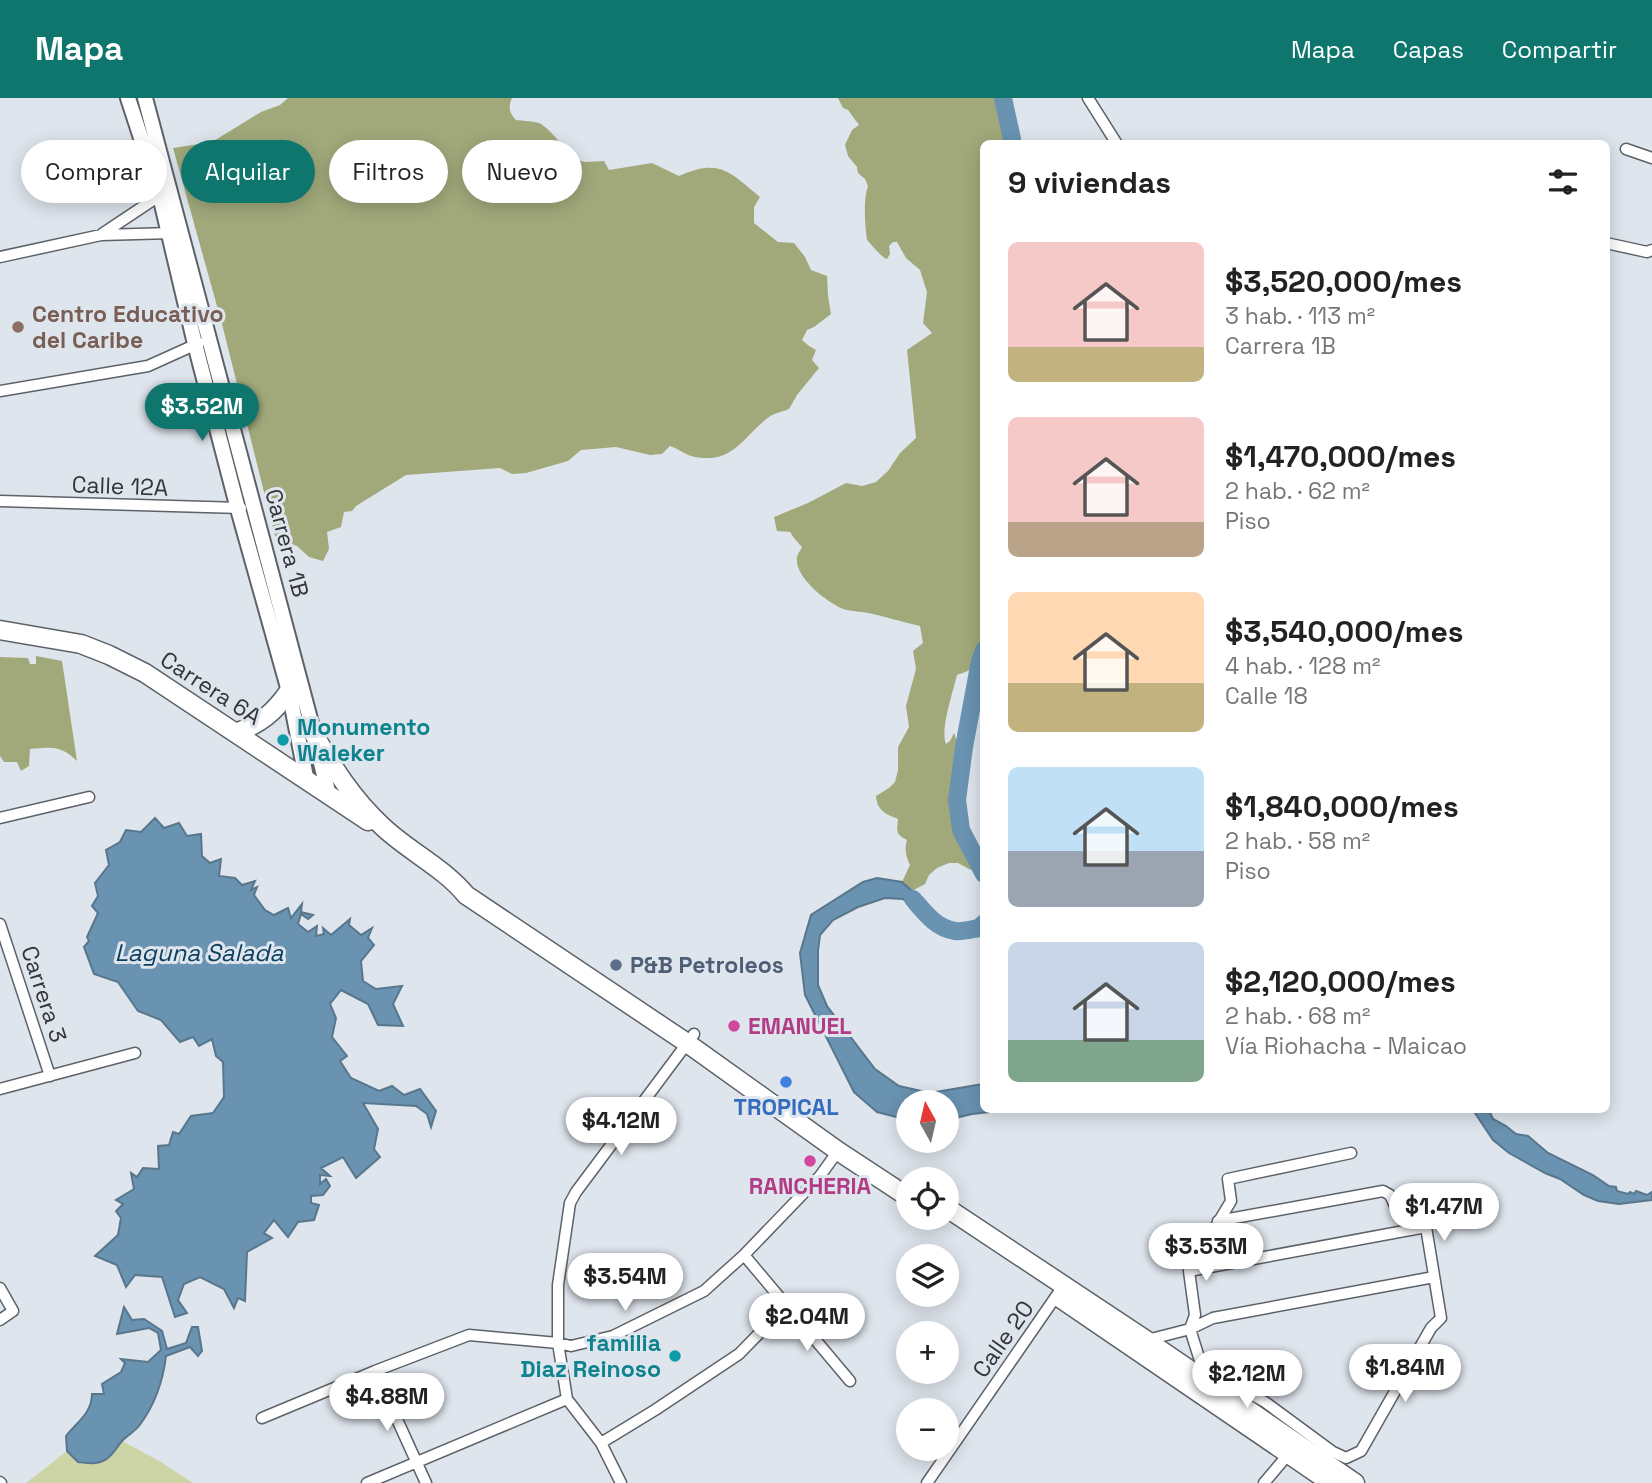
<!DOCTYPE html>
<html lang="es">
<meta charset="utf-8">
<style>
body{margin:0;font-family:"Space Grotesk",sans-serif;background:#f6f6f6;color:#222;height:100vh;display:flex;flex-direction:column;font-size:26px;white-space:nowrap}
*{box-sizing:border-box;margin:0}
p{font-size:23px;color:#767676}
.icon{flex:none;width:38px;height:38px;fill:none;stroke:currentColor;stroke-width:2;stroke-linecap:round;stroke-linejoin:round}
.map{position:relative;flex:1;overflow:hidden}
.sheet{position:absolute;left:980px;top:42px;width:630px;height:973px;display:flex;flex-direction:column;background:#fff;border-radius:10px;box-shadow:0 4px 18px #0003}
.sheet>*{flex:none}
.top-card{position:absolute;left:21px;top:42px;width:665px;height:63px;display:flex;gap:14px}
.needle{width:46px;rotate:352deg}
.tools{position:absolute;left:896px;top:992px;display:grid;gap:14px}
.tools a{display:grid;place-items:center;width:63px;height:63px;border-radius:50%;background:#fff;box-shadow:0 4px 18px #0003;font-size:35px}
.price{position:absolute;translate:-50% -60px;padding:0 16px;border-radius:24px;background:#fff;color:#222;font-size:23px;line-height:46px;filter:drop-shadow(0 2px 4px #0008)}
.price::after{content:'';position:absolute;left:50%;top:42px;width:21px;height:16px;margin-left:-10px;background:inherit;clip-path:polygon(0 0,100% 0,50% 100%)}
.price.current{background:#0f766e;color:#fff}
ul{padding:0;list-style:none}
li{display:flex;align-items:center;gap:21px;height:175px;padding:0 28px}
li span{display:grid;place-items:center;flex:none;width:196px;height:140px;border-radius:10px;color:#555}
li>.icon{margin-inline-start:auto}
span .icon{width:84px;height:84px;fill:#fffc;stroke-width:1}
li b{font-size:30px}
h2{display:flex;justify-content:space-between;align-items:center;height:84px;padding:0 28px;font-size:30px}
.chip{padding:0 24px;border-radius:32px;background:#fff;box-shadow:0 4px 18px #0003;font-size:24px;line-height:63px}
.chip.current{background:#0f766e;color:#fff}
header{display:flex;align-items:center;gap:42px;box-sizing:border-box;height:98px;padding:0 35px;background:#0f766e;color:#fff}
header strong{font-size:33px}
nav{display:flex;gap:38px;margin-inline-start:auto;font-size:24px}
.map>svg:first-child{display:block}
</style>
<header>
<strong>Mapa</strong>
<nav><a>Mapa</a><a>Capas</a><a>Compartir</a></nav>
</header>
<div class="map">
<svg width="1652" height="1385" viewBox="0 0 1652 1385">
<rect width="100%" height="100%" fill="#dfe5ed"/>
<path fill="#cdd5a7" d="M122 1343 161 1364 193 1385H26L67 1353 78 1364 115 1353Z"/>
<path fill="#a1a97b" d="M288 0H512C508 9 509 15 516 22 523 23 532 23 539 25 547 28 568 52 570 60L585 64 604 63 609 72 652 65 679 78C719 60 729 73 760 99L754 109V125L778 144 794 145 805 159 811 172 827 178 828 198 831 216 814 229 807 232 802 242 809 248 816 252 812 262 819 270 797 297 789 311C782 314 774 315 769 319 743 338 734 366 695 359 687 358 679 351 670 348L662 356 650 357 616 349 581 352 568 363 526 375 512 376 500 370 406 377 356 408 352 413 344 414 341 429 327 434 329 451 323 463 309 459 297 448 282 443 275 438 222 226 173 50 212 44 261 14 280 7Z
M838 0H1003L1012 41V45L984 46 983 552C979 568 972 572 957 577 953 594 940 632 946 646L950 643 954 635 959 649 958 667 954 673 952 699 949 705 951 717 955 724H960L961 734 981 772 977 774 969 771 958 765H949L937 770 929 777 925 786 912 793 902 784 910 767C906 759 904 751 907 742 895 736 897 733 898 721 886 716 877 713 876 698L889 690 895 684 898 672V649L909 629 906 608 916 571 913 553 923 545 920 528C901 524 882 517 862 514 855 513 847 513 841 510 826 503 794 479 797 459 798 455 800 453 802 449L794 440 790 434 777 433 774 419 808 405 846 385 862 388 876 384 888 373 900 355 916 340 907 252 932 235 923 225 927 194 920 172 906 160 897 144H893L889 148 890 156 887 161C882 160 872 147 867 142 865 127 863 102 868 88L865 81 858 75 857 69 848 58 845 47 852 32 859 27 848 12 843 10Z
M36 558 62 563 77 663C61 647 52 649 30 651L29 668 21 673 17 664H4L0 658V559L28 560 30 566H36Z"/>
<path fill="#6993b1" stroke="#58768c" stroke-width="2" d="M155 720 164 730 179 725 187 738 201 736 202 758 210 765 221 761 219 778 235 780 242 787 255 783 251 792 257 789 254 797 265 812 274 817 288 810 291 820 302 806 301 814 313 817 308 821 301 816 298 826 308 834 317 828 316 838 324 836 323 830 331 837 350 821 349 827 361 837 372 830 368 840 374 847 361 863 363 883 376 891 402 888 393 906 403 928 378 927 368 906 341 892 330 906 336 920 332 939 347 958 340 963 351 980 379 993 392 988 404 997 420 991 436 1013 431 1029 427 1016 416 1008 363 1005 378 1031 374 1051 380 1059 356 1080 343 1059 321 1070 330 1078 320 1077V1086L326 1081 330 1088 323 1097 311 1098V1105L319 1107 314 1122 298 1124 288 1139 274 1122 264 1135 272 1140 247 1154 245 1203 238 1200 234 1210 224 1191 200 1179 184 1186 178 1202 187 1215 175 1219 162 1179 135 1177 126 1189 117 1167 95 1158 118 1137 121 1120 116 1113 123 1106 116 1102 134 1091 131 1075 137 1079 143 1070 159 1071 158 1048 169 1047 173 1034 179 1036 191 1018 213 1015 224 999 223 964 216 958 212 941 199 948 193 939 180 944 161 922 138 913 118 884 94 876 84 849 89 843 87 839 98 815 92 808 98 798 95 785 109 767 106 752 120 744 126 732 141 734Z
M877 780 902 784 921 801 929 820 915 811 903 801 885 800 858 809 833 822 820 837 818 853V887L827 908 875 971 899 988 930 995 983 986 984 1012H1008L972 1016 947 1022V1004H908V1022L877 1014 854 994 805 897 800 855 811 817 863 784Z
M1473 1012H1489L1493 1021 1506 1028 1516 1036 1528 1038 1548 1055 1593 1077 1609 1088 1616 1089 1617 1093 1628 1096 1630 1094 1634 1096 1636 1093 1647 1097 1652 1094V1102L1619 1106 1598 1103 1584 1097 1560 1081 1545 1075 1509 1055 1493 1042Z
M124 1209 132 1222 144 1221 162 1233 167 1251 186 1245 192 1229H198L202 1253 198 1258 190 1249 166 1258C163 1283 155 1307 139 1328 135 1333 128 1337 123 1342 117 1348 113 1358 105 1362 97 1367 87 1365 78 1364L67 1353 66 1338C77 1324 92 1315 92 1296H104L102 1286 121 1274 125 1265 121 1261 148 1264 161 1252 158 1235 149 1230 117 1236Z"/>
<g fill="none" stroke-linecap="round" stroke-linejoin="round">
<path stroke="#6993b1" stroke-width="18" d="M1003 0 1012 41V46
M984 552 980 563 964 649 957 702 961 732 984 776
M913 801C925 815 936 830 955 833 963 834 972 831 979 830L984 825"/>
<defs>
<path id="street" d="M1088 0 1117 46
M1626 51 1652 60
M102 136 162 96
M1606 145 1647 154 1652 152
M0 159 101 137 172 135
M0 293 148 268 199 245
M0 403 241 410
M0 720 89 699
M0 826 50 978
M0 991 135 955
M1218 1123 1383 1093 1390 1097 1395 1108 1426 1129 1441 1220 1431 1230 1361 1353 1346 1360 1333 1354 1265 1304 1202 1269 1190 1231 1213 1220 1434 1179
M744 1157 850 1283
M1189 1173 1426 1129
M0 1190 13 1213 0 1222
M1147 1242 1190 1231 1195 1217 1189 1173 1231 1103 1228 1081 1351 1055
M375 1273 426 1385
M262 1320 375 1273 469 1237 558 1245 571 1248 613 1238 704 1193 744 1157 820 1078 838 1053
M601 1345 655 1312 739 1256 787 1207
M0 1384 1 1385
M367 1385 567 1301
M621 1385 601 1345 567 1301 558 1245V1187L570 1105 576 1094 694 936
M927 1385 1059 1194
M1264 1385 1291 1353"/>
<path id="secondary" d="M128 0 160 98 195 246 238 411 289 593 307 684
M145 0 314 636 329 698"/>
<path id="highway" d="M0 532 81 546 109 557 145 575 368 723
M236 635C261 625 274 615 289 593
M314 636C333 670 353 701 382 728 408 753 443 769 466 797L687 945 838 1053 908 1099
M947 1110 1146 1242 1355 1385
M1060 1200 1331 1385"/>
</defs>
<use href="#street" stroke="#5c6268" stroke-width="13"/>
<use href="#secondary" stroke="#5c6268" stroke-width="18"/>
<use href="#highway" stroke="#5c6268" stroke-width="21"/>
<use href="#street" stroke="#fff" stroke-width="10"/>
<use href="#secondary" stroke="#fff" stroke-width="14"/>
<use href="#highway" stroke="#fff" stroke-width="18"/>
</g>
<circle fill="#8d6e63" stroke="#dfe5ed" stroke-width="2.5" cx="18" cy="229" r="7"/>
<g fill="#0f9aa8" stroke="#dfe5ed" stroke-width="2.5">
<circle cx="283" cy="642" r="7"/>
<circle cx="675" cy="1258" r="7"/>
</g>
<circle fill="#5c6f8a" stroke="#dfe5ed" stroke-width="2.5" cx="616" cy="867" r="7"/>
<g fill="#d1479c" stroke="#dfe5ed" stroke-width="2.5">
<circle cx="734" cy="928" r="7"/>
<circle cx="810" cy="1063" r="7"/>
</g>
<circle fill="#3f7fe0" stroke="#dfe5ed" stroke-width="2.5" cx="786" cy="984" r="7"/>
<g text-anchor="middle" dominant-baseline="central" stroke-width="6" stroke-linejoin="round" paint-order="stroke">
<g font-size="23" font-weight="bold" fill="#785e54" stroke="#dfe5ed" text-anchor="start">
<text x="32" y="216">Centro Educativo<tspan x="32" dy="26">del Caribe</tspan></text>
</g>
<g font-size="23" fill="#323437" stroke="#dfe5ed">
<text transform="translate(120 388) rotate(2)">Calle 12A</text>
<text transform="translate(287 445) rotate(75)">Carrera 1B</text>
<text transform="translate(211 590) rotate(33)">Carrera 6A</text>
<text transform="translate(44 896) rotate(72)">Carrera 3</text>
<text transform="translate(1003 1241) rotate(-55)">Calle 20</text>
</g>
<g font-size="23" font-weight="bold" fill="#0d838f" stroke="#dfe5ed" text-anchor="start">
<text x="297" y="629">Monumento<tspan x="297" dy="26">Waleker</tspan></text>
<text x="661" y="1245" text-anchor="end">familia<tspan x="661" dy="26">Diaz Reinoso</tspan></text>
</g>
<g font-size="23" font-weight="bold" fill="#4e5e75" stroke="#dfe5ed" text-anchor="start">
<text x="630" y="867">P&amp;B Petroleos</text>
</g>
<g font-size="23" font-weight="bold" fill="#b23c85" stroke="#dfe5ed" text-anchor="start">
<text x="748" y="928">EMANUEL</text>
<text x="810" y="1088" text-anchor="middle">RANCHERIA</text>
</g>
<g font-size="23" font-weight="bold" fill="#366cbe" stroke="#dfe5ed">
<text x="786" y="1009">TROPICAL</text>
</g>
<g font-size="24" font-style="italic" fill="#0a405f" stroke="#dfe5ed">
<text x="199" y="854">Laguna Salada</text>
</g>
</g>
</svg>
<div class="tools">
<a><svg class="needle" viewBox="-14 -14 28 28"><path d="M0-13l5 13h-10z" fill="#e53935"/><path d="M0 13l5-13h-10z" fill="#767676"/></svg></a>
<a><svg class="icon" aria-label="locate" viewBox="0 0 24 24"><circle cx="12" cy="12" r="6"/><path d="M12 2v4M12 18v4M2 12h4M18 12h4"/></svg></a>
<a><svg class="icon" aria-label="layers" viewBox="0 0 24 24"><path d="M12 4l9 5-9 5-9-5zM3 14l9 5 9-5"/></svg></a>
<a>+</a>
<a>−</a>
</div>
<b class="price current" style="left:202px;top:345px">$3.52M</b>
<b class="price" style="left:621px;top:1059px">$4.12M</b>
<b class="price" style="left:1444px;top:1145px">$1.47M</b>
<b class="price" style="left:1206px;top:1185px">$3.53M</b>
<b class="price" style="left:625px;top:1215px">$3.54M</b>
<b class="price" style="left:807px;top:1255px">$2.04M</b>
<b class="price" style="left:1405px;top:1306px">$1.84M</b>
<b class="price" style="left:1247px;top:1312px">$2.12M</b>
<b class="price" style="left:387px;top:1335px">$4.88M</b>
<div class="top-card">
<a class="chip">Comprar</a>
<a class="chip current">Alquilar</a>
<a class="chip">Filtros</a>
<a class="chip">Nuevo</a>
</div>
<section class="sheet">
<h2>9 viviendas<svg class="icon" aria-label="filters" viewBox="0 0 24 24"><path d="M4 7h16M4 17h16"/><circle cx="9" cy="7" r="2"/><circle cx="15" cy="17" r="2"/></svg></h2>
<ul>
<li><span style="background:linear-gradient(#f6c9c9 75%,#c2b280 0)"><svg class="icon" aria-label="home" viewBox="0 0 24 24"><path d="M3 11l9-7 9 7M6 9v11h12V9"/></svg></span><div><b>$3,520,000/mes</b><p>3 hab. · 113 m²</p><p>Carrera 1B</p></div></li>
<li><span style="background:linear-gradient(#f6c9c9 75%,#b9a48a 0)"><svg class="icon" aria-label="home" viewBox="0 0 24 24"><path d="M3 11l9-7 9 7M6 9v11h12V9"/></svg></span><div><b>$1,470,000/mes</b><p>2 hab. · 62 m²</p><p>Piso</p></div></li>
<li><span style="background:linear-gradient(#ffd9b3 65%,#c2b280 0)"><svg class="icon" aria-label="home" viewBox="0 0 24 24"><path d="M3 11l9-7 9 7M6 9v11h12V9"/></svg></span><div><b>$3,540,000/mes</b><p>4 hab. · 128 m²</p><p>Calle 18</p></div></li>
<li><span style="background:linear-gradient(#bfe0f5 60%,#9aa5b1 0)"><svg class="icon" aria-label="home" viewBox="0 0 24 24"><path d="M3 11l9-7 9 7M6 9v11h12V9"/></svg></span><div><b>$1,840,000/mes</b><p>2 hab. · 58 m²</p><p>Piso</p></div></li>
<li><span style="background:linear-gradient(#c9d6e8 70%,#7fa58c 0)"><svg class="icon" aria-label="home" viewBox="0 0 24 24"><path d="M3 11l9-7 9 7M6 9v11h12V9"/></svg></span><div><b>$2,120,000/mes</b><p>2 hab. · 68 m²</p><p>Vía Riohacha - Maicao</p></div></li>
</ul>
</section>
</div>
